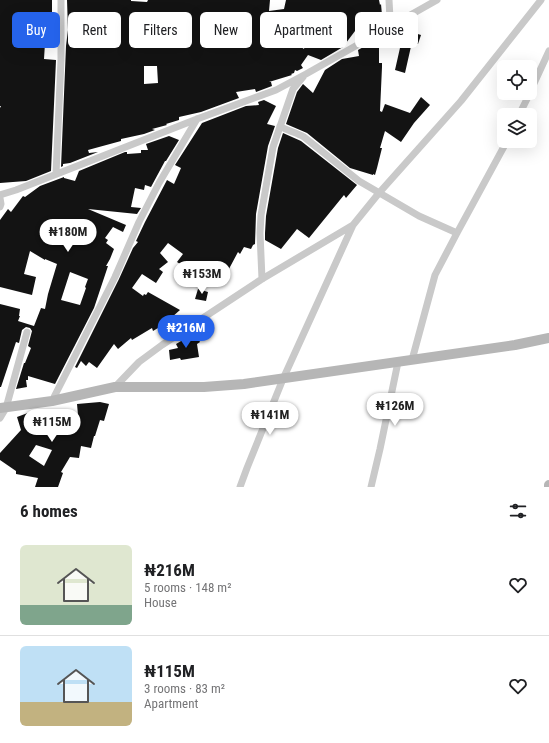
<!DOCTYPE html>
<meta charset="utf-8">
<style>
body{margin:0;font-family:"Roboto Condensed",sans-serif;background:#f2f2f2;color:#202124;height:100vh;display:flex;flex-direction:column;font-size:15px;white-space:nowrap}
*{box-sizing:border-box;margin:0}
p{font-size:13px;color:#757577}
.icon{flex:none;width:22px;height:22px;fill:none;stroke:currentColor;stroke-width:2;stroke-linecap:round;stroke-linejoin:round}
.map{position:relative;height:487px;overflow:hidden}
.panel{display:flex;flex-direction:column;background:#fff;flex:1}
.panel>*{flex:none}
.guide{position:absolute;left:12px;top:12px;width:525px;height:36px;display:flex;gap:8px}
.fabs{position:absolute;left:497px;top:60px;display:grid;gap:8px}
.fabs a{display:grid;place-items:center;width:40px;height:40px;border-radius:6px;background:#fff;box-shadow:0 4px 16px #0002;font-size:20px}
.price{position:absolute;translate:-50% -34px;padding:0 9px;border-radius:14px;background:#fff;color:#222;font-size:13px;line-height:26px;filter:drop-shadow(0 1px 2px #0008)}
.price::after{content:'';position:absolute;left:50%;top:24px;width:12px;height:9px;margin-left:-6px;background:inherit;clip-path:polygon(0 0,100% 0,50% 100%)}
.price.selected{background:#2563eb;color:#fff}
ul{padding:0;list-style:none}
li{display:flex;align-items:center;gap:12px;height:100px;padding:0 20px}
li+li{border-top:1px solid #e0e0e0}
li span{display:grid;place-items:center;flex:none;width:112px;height:80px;border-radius:6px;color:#555}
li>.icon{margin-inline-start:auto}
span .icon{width:48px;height:48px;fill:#fffc;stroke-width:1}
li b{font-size:17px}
h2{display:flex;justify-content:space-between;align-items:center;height:48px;padding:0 20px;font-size:17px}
.pill{padding:0 14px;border-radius:6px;background:#fff;box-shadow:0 4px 16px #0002;font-size:14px;line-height:36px}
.pill.selected{background:#2563eb;color:#fff}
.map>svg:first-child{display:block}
</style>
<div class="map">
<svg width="549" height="487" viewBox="0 0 549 487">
<rect width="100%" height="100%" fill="#fff"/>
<path fill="#131313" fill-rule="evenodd" d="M0 0H52V26L50 44 45 43 44 59 56 60 51 171 26 181 0 183V108L1 106H0Z
M67 0H131V1L147 2 148 0H270L269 11 284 9 286 0H379L380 5 381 4 382 15H384L383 22H368L371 32 356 40 355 31 343 47 321 60 308 55 301 65 303 68 297 71 295 70 294 73 291 74 292 75 269 82H271L272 86 256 92 255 89 236 92 239 98 201 112 179 117V120L166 124 167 125 152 129 155 130 144 134 121 139V141L88 150 89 153 98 152 70 163 63 164V166L61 167 66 46 68 30ZM264 21 309 30 304 49ZM144 66H157L158 83 144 84Z
M399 27 409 29 408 31 421 35 418 44 412 42 405 73 395 70 402 39 394 37 395 29Z
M374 41 375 42H379V63H382V67L380 111 382 112 385 104 410 113 421 97 430 105 414 123 401 142 385 131 380 148H382L377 168 375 175 373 174V175L350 168 307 133 286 124 297 92 303 84 313 93 325 70 342 59 359 56 358 50Z
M264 100 276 106 267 124 275 126 268 146 256 214 255 244 253 245 251 249 244 247 240 254 238 252 222 282 217 275 209 270 202 280 191 274 192 272 177 262 183 254 168 243 160 253 168 262 159 269 163 272 156 283 142 274 132 288 143 296 144 294 146 295 148 292 180 310 163 325 153 331 152 328 132 340 131 338 118 349 114 344 97 368 89 362 86 366 81 361 77 368 75 367 119 279 133 248 138 242 136 241 145 222 167 180 174 184 181 168 175 165 202 123 246 106 259 105 258 102Z
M283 133 301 141 357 185 346 198 344 195 309 238 297 229 281 249 265 240V233L266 216 278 148Z
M169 136 179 140 166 161H165L151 187 145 185 144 190 135 188 131 207 141 208 137 214 88 209 126 225 123 232 113 227 105 238 108 240 106 243 114 249 110 259 106 266H108L94 308 55 384 28 376V380H26L27 387 16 389 24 363H25L31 348 28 346 32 331 30 328 26 327 22 330 19 343 16 342 1 387H0V304L20 309 19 316H20L18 321 34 326 41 308 45 309 48 294 57 264 45 259V260L30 251 24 274 36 277 32 295 0 287V220L8 209 11 212 23 196 25 197 40 186 64 177V178L75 181 79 171 125 152H127V154L141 153V150H148L146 144ZM70 272 88 279 85 287 86 288 80 305 61 300Z
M198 289 208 292 206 301 195 299Z
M195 333 200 342 197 344 199 357 181 360 180 358 170 360 169 350 178 348 176 344Z
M100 402 109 404 104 421 100 420 95 436H94L91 448 81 446 79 458 70 457 61 472 63 473 58 487H35L38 478 16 474V471L0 460V453L21 430 17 417 33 411 34 415 43 418 42 419 58 425 61 412 78 415 77 404ZM36 445 52 450 44 466 29 456Z"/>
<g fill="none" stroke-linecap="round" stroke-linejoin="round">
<path stroke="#c9c9c9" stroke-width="7" d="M388 28 390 19 389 0
M530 92 549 51
M519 115 530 93
M280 126C287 131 296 132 304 137L359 181 419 216 457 233
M56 174 61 60V0
M0 195 16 190 197 119 276 90 306 74 437 0
M0 198 1 204 0 207
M262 279 260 233 261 215 273 147 293 89 303 77
M412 360 435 275 457 233 507 141
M115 387 139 362 162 345 262 279 353 225
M52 401 115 277 139 222 159 183 197 119
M0 418 6 408 27 332
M240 487 247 468 283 379 353 225 379 193 461 101 541 0
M371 487 380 449 398 362"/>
<path stroke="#b6b6b6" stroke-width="10" d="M0 408 52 401 115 387H204L244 384 515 345 549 338
M549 487V485"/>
</g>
</svg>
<div class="fabs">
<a><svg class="icon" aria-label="locate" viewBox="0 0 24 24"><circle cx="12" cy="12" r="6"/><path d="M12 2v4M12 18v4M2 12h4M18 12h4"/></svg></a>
<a><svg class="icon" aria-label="layers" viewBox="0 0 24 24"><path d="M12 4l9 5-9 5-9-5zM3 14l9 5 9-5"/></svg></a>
</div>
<b class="price" style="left:68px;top:253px">₦180M</b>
<b class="price" style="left:202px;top:295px">₦153M</b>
<b class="price selected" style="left:186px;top:349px">₦216M</b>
<b class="price" style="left:395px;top:427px">₦126M</b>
<b class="price" style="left:270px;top:436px">₦141M</b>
<b class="price" style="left:52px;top:443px">₦115M</b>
<div class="guide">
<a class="pill selected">Buy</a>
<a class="pill">Rent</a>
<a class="pill">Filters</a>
<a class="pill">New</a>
<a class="pill">Apartment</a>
<a class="pill">House</a>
</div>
</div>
<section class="panel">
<h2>6 homes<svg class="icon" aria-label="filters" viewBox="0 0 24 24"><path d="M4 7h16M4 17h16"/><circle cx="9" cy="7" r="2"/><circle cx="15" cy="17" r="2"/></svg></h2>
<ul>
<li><span style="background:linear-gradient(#dfe7d0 75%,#7fa58c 0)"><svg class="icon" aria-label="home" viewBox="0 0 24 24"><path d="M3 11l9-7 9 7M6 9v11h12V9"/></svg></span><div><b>₦216M</b><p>5 rooms · 148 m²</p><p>House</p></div><svg class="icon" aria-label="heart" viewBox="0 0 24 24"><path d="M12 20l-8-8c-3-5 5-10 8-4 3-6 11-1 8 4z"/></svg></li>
<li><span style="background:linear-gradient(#bfe0f5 70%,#c2b280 0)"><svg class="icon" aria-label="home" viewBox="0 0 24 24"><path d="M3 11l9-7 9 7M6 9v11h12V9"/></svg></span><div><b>₦115M</b><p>3 rooms · 83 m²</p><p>Apartment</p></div><svg class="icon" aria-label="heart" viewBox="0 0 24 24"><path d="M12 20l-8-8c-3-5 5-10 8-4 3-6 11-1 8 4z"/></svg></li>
</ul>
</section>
